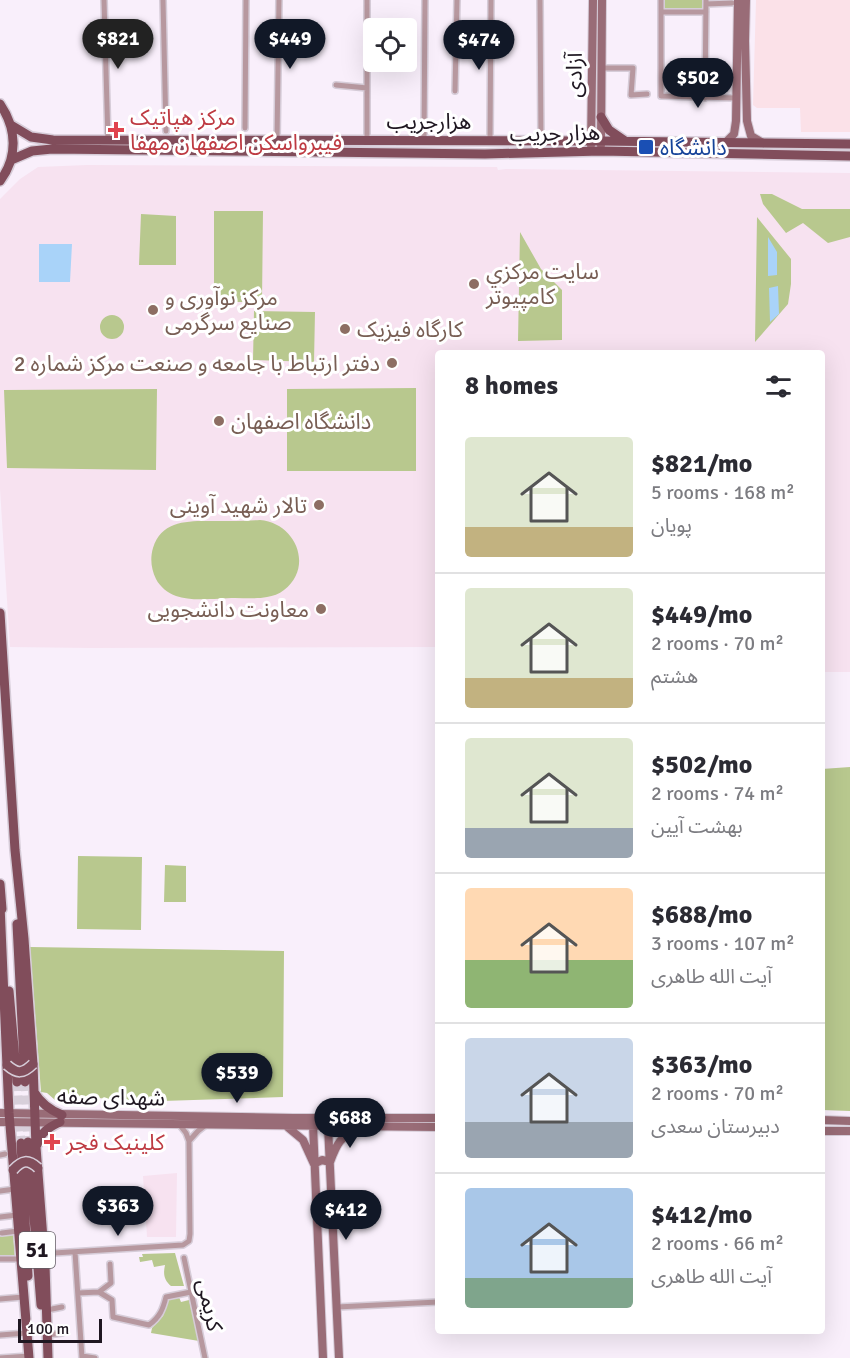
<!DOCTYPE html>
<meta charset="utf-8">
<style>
body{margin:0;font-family:Signika,"Noto Sans Arabic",sans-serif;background:#f7f7f7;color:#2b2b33;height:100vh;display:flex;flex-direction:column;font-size:22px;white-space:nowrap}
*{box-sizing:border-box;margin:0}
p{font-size:20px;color:#7c7c81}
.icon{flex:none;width:33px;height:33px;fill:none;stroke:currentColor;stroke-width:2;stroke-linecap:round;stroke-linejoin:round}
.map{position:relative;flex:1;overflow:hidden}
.panel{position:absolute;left:435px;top:350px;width:390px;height:984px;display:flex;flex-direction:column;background:#fff;border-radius:6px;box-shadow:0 6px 24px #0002}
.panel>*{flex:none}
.controls{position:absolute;left:363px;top:18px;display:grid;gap:12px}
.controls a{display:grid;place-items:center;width:54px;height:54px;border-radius:6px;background:#fff;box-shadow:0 6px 24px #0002;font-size:30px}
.scale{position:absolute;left:18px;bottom:15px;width:84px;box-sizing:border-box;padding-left:6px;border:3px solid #1f1721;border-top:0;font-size:16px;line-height:21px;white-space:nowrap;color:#1f1721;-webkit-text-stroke:4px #fff;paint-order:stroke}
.price{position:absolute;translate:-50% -51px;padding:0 14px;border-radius:21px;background:#111827;color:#fff;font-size:20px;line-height:39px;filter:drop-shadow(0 2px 3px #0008)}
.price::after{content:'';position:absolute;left:50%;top:36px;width:18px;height:14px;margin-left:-9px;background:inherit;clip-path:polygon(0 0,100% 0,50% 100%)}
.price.selected{background:#222;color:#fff}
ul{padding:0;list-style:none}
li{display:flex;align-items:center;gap:18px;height:150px;padding:0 30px}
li+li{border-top:2px solid #e1e1e2}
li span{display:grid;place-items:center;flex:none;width:168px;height:120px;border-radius:6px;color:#555}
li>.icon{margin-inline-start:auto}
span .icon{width:72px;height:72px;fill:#fffc;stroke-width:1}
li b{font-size:26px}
h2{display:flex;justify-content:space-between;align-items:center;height:72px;padding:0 30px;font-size:26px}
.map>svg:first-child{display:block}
</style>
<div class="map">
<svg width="850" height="1358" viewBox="0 0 850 1358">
<rect width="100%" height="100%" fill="#f9effb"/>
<path fill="#fbe1e8" d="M756 0H850V132H801L800 108H757L753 105Z"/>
<path fill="#f7e2f0" d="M87 165 497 167 498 170 506 169 850 173V672H822V352H438V647L90 648 10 647 0 489V199L20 179 38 167Z
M177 1173 176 1237H147L143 1176Z"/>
<path fill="#b8c88e" d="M661 0H706V12H661Z
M760 194H772L802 209H850V237L828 243 803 223 786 233 763 204Z
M214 211H263L262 302H214Z
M141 214 176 216V265H139Z
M757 217 791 259V284L788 304 755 342Z
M520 232 541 269 562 290V340L518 341Z
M254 311 315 312 314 362 253 360Z
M100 327a12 12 0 1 1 24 0a12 12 0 1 1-24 0Z
M416 388V471H287V389Z
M157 389 156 470 7 468 4 390Z
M260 520C296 523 314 567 284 590 279 594 273 596 267 597 257 599 246 598 235 598 218 598 192 602 176 596 168 593 160 587 156 579 151 569 150 558 153 548 162 519 190 521 215 521 230 521 245 521 260 520Z
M850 767V1111L822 1110V769Z
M78 856 142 857 141 930 77 929Z
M165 865 186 866V902H164Z
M30 947 284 951 283 1097 131 1102 91 1097 88 1100H55L47 1093 41 1092Z
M13 1233 15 1258H0V1235Z
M175 1253 184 1286H171C164 1280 163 1274 165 1265L154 1267 152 1260 140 1262 139 1257H143L142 1254Z
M179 1297 181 1302 189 1300 199 1341 151 1333 152 1328 163 1316 169 1299Z"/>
<path fill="#a9d3f9" d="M768 237 777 252V275L768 276Z
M39 244H72L70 282H39Z
M778 286 779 314 770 322 769 288Z"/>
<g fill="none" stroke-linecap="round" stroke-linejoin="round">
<path stroke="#d8cfda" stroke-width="9" stroke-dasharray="9 4.5" stroke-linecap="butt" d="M17 1082 21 1143
M25 1082 28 1142"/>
<defs>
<path id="street" d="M104 0 108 141
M163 0 166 131
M540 0 541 142
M661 0V96L736 98
M706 4 732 3
M661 12H706
M456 42 491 44
M602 68H633L631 95 647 94
M336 85 367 88
M455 91 457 0
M705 98 706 0
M245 128 246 0
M277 141 279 0
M367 141V0
M424 141 425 0
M490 141 491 0
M189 1141 198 1131 207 1124
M0 1155 5 1154
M0 1191 15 1189
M0 1217 17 1215
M2 1233 18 1231
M75 1252 82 1358
M54 1253 183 1245 189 1241 190 1234 189 1141 186 1133 179 1124
M184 1258 205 1358
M0 1259H20
M110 1264 111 1283 99 1292 112 1300 113 1317 149 1325C160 1317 163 1309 166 1297L196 1291
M78 1293 99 1292
M0 1299 23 1297
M337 1307 438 1302
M47 1310 62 1307
M0 1335 27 1333
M48 1335 62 1333
M82 1356 95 1358
M0 1358 29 1356"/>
<path id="secondary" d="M746 0 745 41 747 121 751 136 763 143
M725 143 734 134 736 121 738 0
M591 145 593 0
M601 145 602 0
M0 1113 293 1118H438
M822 1120 850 1121
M0 1122 438 1127
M285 1125 303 1140 314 1164 322 1160 330 1162C337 1143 340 1138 358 1127
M822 1131H850
M323 1358 313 1125 321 1118 328 1126 339 1358"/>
<path id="primary" d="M0 104C17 129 18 157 0 181
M601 117 609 130 625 141
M11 125 31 137 53 140 601 141 850 144
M11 160 32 151 52 149 485 154 601 151 850 156
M0 613 15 850 24 939 33 1064 36 1147 45 1265 48 1358
M0 884 2 909
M0 905 9 1113 29 1358
M17 924 25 1082
M9 991 17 1082
M34 1092C41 1104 50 1110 62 1115
M28 1142 41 1305
M21 1143 28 1276
M37 1145C40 1133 49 1127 60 1122"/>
</defs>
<use href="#street" stroke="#d6ccd8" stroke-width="8"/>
<use href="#secondary" stroke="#d6ccd8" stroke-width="10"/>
<use href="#primary" stroke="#d6ccd8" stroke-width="12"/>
<use href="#street" stroke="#b7989f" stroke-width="5"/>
<use href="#secondary" stroke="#996c77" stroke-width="8"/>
<use href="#primary" stroke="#814d5b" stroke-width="9"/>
<defs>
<path id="primary-bridge" d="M7 1065C17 1074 23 1074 33 1064
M13 1170C22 1160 28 1159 38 1168"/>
</defs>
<use href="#primary-bridge" stroke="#d6ccd8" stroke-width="12" stroke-linecap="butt"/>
<use href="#primary-bridge" stroke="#814d5b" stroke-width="9"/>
</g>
<g fill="#e0444e" stroke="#fff" stroke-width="2">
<path d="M113 121h6v6h6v6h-6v6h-6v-6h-6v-6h6z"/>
<path d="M49 1133h6v6h6v6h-6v6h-6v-6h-6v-6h6z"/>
</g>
<rect fill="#1a4fb4" stroke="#fff" stroke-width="2" x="638" y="139" width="16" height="16" rx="3"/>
<g fill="#8d6e63" stroke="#fff" stroke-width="2">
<circle cx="474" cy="284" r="6"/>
<circle cx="153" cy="310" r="6"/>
<circle cx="345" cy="329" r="6"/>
<circle cx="392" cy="363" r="6"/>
<circle cx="219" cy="421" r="6"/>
<circle cx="319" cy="505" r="6"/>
<circle cx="321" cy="609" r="6"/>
</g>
<g text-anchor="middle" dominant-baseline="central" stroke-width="6" stroke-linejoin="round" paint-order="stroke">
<rect fill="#fff" stroke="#625d64" stroke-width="1.5" x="19" y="1232" width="36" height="36" rx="4.5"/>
<g font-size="21" font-weight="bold" fill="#1f1721">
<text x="37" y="1250">51</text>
</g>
<g font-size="22" fill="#1f1721" stroke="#fff">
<text transform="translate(574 75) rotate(-89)">آزادی</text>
<text x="429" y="121">هزارجریب</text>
<text transform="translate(555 133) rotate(-1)">هزار جریب</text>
<text transform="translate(111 1097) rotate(1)">شهدای صفه</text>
<text transform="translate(210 1305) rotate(78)">کریمی</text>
</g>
<g font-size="22" fill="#be3a42" stroke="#fff" text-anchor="start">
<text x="130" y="117">مرکز هپاتیک<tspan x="130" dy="25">فیبرواسکن اصفهان مهفا</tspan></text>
<text x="66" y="1142">کلینیک فجر</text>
</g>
<g font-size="22" fill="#164399" stroke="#fff" text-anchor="start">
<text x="660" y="147">دانشگاه</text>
</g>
<g font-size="22" fill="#785e54" stroke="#fff" text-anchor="start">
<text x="486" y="271">سايت مرکزي<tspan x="486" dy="25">کامپيوتر</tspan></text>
<text x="165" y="297">مرکز نوآوری و<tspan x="165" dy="25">صنایع سرگرمی</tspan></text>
<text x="357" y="329">کارگاه فیزیک</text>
<text x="380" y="363" text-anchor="end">دفتر ارتباط با جامعه و صنعت مرکز شماره 2</text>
<text x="231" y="421">دانشگاه اصفهان</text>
<text x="307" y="505" text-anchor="end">تالار شهید آوینی</text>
<text x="309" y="609" text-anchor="end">معاونت دانشجویی</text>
</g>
</g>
</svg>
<div class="controls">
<a><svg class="icon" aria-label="locate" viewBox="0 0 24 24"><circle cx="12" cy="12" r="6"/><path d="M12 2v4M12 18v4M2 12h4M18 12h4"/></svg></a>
</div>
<div class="scale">100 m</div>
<b class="price selected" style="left:118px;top:70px">$821</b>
<b class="price" style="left:290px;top:70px">$449</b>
<b class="price" style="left:479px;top:71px">$474</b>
<b class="price" style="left:698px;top:109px">$502</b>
<b class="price" style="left:237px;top:1104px">$539</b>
<b class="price" style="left:350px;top:1149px">$688</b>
<b class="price" style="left:118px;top:1237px">$363</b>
<b class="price" style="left:346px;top:1241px">$412</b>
<section class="panel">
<h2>8 homes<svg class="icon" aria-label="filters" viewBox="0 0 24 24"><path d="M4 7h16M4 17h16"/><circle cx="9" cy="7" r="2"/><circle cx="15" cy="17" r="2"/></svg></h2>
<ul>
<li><span style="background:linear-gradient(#dfe7d0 75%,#c2b280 0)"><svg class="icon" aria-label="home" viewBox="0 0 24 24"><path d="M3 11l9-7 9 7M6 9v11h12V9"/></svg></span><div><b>$821/mo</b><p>5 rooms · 168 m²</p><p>پویان</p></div></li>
<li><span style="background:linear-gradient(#dfe7d0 75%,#c2b280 0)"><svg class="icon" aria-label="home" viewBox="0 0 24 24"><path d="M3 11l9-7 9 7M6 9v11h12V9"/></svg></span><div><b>$449/mo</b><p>2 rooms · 70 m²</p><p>هشتم</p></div></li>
<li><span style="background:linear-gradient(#dfe7d0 75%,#9aa5b1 0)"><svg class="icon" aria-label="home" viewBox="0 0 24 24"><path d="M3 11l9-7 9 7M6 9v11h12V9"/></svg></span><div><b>$502/mo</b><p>2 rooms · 74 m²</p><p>بهشت آیین</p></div></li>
<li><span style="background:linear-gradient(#ffd9b3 60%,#8fb573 0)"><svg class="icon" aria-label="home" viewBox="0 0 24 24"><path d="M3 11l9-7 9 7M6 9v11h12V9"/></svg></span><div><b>$688/mo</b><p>3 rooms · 107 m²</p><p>آیت الله طاهری</p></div></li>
<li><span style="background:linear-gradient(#c9d6e8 70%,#9aa5b1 0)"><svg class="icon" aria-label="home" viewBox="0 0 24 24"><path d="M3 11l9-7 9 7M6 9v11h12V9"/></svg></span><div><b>$363/mo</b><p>2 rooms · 70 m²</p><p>دبیرستان سعدی</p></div></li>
<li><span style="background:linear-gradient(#a9c7e8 75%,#7fa58c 0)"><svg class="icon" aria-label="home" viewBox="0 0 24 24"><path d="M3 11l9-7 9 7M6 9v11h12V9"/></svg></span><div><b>$412/mo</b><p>2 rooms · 66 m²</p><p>آیت الله طاهری</p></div></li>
</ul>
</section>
</div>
